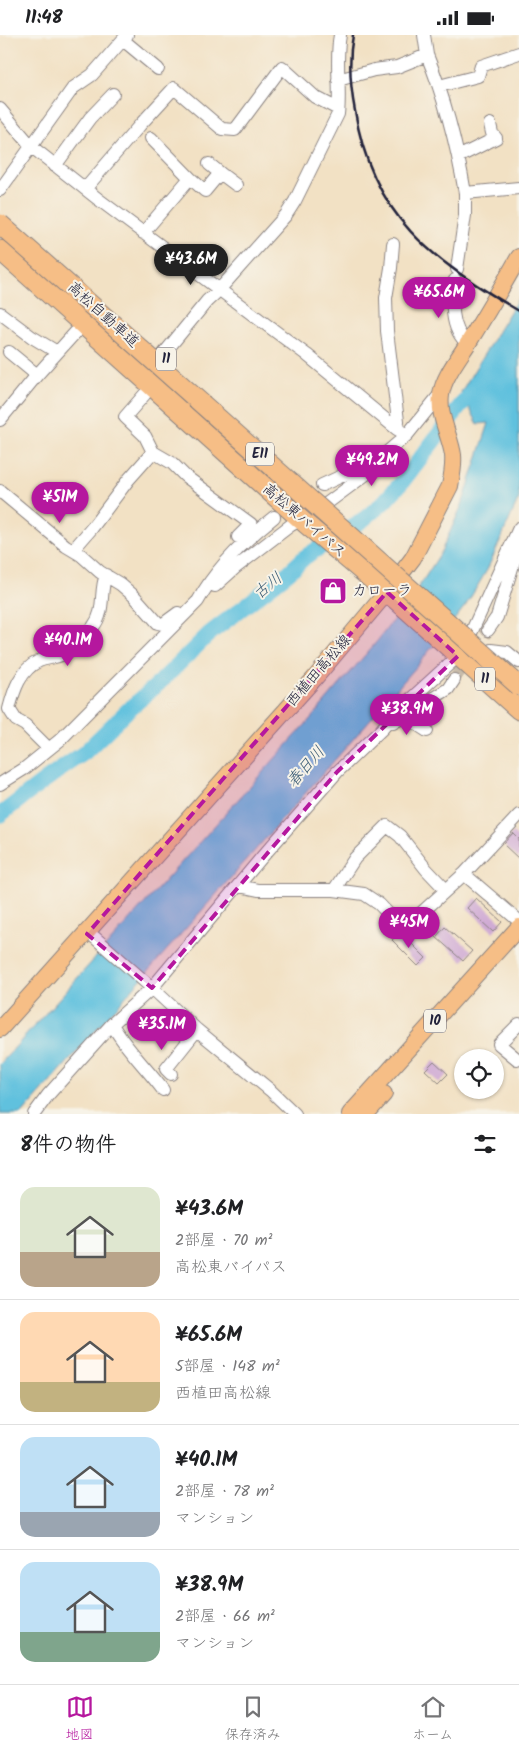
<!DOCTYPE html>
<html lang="ja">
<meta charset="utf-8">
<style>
body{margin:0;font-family:Kalam,"Klee One",sans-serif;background:#f6f6f6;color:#202124;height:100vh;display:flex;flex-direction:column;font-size:19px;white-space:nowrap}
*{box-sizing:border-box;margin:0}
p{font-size:16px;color:#757577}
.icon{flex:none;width:28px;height:28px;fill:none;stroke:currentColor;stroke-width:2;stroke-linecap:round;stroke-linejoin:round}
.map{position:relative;height:1079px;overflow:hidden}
.side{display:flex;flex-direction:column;background:#fff;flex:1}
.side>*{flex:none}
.tools{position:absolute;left:454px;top:1014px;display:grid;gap:10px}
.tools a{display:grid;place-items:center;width:50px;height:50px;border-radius:50%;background:#fff;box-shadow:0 1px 4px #0004;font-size:25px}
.price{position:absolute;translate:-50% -42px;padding:0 11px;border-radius:18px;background:#b5179e;color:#fff;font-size:16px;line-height:32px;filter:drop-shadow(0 1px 2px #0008)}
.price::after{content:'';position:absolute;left:50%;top:30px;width:15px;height:11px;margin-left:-8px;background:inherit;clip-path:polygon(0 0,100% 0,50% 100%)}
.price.on{background:#222;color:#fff}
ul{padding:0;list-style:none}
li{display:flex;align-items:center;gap:15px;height:125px;padding:0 20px}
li+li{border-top:1px solid #e0e0e0}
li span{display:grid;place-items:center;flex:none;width:140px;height:100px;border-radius:15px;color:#555}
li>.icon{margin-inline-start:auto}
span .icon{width:60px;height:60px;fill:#fffc;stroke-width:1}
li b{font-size:21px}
h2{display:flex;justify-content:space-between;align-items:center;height:60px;padding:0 20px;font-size:21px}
.status{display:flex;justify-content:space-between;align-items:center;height:35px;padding:0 25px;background:#fff;direction:ltr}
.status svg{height:14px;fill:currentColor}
.dock{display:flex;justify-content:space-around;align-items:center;height:70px;border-top:1px solid #e0e0e0;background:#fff;font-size:14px;color:#757577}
.dock a{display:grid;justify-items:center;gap:2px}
.dock .on{color:#b5179e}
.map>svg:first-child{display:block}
</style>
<div class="status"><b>11:48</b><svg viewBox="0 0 49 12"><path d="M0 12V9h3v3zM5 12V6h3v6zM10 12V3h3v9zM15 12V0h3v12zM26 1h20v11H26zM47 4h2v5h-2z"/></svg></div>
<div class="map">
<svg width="519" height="1079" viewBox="0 0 519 1079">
<rect width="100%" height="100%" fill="#f7f3e8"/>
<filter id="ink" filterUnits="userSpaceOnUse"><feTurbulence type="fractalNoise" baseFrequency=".02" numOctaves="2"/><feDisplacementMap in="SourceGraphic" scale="10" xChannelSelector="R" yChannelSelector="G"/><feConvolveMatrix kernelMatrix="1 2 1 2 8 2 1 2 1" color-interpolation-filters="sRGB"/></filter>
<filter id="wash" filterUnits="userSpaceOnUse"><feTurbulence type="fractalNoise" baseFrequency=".0096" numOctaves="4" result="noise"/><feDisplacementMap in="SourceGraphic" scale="20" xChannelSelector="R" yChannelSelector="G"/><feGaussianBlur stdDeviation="1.12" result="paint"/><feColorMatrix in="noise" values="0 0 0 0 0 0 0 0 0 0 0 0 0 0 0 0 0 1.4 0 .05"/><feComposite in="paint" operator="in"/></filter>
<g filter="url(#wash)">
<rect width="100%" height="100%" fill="#f2e1c4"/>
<path fill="#60c1de" stroke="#41728c" d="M519 262V463L487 535 466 570 417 631 341 718 22 1079H0V1029L306 689 378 605 422 547 440 519 462 470 489 388 478 389 461 357Z"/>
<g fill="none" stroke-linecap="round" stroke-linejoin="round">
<path stroke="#60c1de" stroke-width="16" d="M0 780 44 746 84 718 128 675 157 650 210 598 288 538 305 522 364 484 383 468 403 446 461 370 479 350"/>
</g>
<g id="blocks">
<path fill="#d0abd4" d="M513 798 519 804V824L503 809Z
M476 863 502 887 493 897 467 873Z
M445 892 472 916 463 926 436 902Z
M398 899 403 900 426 923 418 931 392 905Z
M434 1026 448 1039 439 1048 425 1035Z"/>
</g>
</g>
<g filter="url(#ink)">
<use href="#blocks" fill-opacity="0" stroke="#8a8280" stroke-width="1"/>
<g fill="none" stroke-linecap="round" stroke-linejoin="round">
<path stroke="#c8bba9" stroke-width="12" stroke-dasharray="12 6" stroke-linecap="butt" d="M454 645 488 595"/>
<defs>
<path id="minor" d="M123 5 158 34
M427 20C445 64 457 111 465 158
M338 45 374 35 397 32 427 20 424 0
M439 51 478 41 481 31 519 18
M0 74 32 112 98 164 307 320 397 394 407 400
M458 122 496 103 492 98 490 89
M209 129 220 138
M55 131 90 83 113 59
M190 143 205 156 220 138 236 150
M85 154 140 90 174 53 222 94 235 95 282 32 315 62 338 74
M0 155 73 53 92 40 127 0
M143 198 190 143 151 103
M393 209 391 233 386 263 387 296 398 386 397 394
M457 234 465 180V158L519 153
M455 245C452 267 449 293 468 309
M0 278 32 302 57 317
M9 317 37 340
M162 321 207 266 219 255 286 180 295 166 338 79C341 53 335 26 340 0
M145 359 125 382 145 401 153 417 172 428 185 441 251 489 238 502
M0 385 37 340 83 289
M322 450 379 424 407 400 441 358
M0 456 66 511 81 520 100 537 120 549 134 561 158 588 163 589 178 578
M326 469 380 429
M73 515 92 493 129 444 153 417
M215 551 235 533 291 490 302 484
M488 595 497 582 519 510
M471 598 519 493
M491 615 507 617 519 627
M404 681 427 696
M393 688 448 654 454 645
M45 710 25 690 16 685 9 674C14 655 20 635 39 626 46 623 54 623 61 620 71 616 87 600 93 592 106 576 99 557 106 540
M0 749 24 734 60 705 198 566C216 533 245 505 274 482
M464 839 519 886
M239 851 258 855H334L364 859 379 869 401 892 408 890 464 839 519 780
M334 855 355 823 387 791 400 801 426 834 446 855
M87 899 93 901 152 953 197 995 270 1055 295 1079
M112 989C124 1012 147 1033 163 1055
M517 1024 499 1009 519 989
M171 1039 166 1034 197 995
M34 1079 48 1060 112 989 152 953 262 822 337 737 381 695 401 673 458 621"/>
<path id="major" d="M0 994 314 644 387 557 413 523 450 451C452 441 454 430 453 420 450 400 438 381 441 360 443 342 461 320 470 305 487 278 503 250 519 222
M350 1079 519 892
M366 1079 384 1059"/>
<path id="highway" d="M0 215 306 489 395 564 519 675"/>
</defs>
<use href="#minor" stroke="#8a8280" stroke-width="14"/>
<use href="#major" stroke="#8a8280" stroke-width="18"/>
<use href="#highway" stroke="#8a8280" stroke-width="21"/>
<use href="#minor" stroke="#fff" stroke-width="12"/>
<use href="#major" stroke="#f6be86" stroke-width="16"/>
<use href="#highway" stroke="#f6be86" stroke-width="19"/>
<path stroke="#22223b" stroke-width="2.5" d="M353 0C348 26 350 50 355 76 372 182 432 225 519 276"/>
<defs>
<path id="highway-bridge" d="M0 189 519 651"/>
</defs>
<use href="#highway-bridge" stroke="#8a8280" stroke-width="21" stroke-linecap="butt"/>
<use href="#highway-bridge" stroke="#f6be86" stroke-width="19"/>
</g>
</g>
<path fill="#b5179e" fill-opacity="0.2" stroke="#b5179e" stroke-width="4" stroke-dasharray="10 6" stroke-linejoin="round" d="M387 557 458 621 337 737 152 953 87 899Z"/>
<defs>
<symbol id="shop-square" viewBox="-11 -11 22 22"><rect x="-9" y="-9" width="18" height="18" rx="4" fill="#b5179e" stroke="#f7f3e8"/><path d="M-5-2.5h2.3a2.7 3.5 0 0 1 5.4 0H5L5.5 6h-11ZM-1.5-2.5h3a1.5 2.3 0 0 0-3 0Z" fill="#fff"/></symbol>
</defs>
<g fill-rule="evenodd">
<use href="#shop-square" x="317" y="540" width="32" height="32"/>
</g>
<g text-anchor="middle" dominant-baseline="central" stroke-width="4" stroke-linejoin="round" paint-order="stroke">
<g fill="#f7f3e8" stroke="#62616f" stroke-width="1">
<rect x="156" y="312.5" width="20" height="23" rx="4"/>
<rect x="246" y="407.5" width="28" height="23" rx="4"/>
<rect x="475" y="632.5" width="20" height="23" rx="4"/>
<rect x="424" y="974.5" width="22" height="23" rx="4"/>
</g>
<g font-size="14" font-weight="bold" fill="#22223b">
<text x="166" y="324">11</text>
<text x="260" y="419">E11</text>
<text x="485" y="644">11</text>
<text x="435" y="986">10</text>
</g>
<g font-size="15" fill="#22223b" stroke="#f7f3e8">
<text transform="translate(103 280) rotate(42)">高松自動車道</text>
<text transform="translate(304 486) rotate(41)">高松東バイパス</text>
<text transform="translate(319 636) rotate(-49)">西植田高松線</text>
</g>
<g font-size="15" fill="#22223b" stroke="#f7f3e8" text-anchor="start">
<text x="352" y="556">カローラ</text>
</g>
<g font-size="16" font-style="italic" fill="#385a74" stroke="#f7f3e8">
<text transform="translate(268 551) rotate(-39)">古川</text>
<text transform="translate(306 732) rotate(-49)">春日川</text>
</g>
</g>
</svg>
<div class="tools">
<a><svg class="icon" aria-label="locate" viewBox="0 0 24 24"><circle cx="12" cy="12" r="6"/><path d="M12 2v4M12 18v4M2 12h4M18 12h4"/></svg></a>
</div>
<b class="price on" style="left:191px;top:251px">¥43.6M</b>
<b class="price" style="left:439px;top:284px">¥65.6M</b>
<b class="price" style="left:372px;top:452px">¥49.2M</b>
<b class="price" style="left:60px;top:489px">¥51M</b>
<b class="price" style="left:68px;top:632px">¥40.1M</b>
<b class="price" style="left:407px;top:701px">¥38.9M</b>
<b class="price" style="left:409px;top:914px">¥45M</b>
<b class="price" style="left:162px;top:1016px">¥35.1M</b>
</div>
<section class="side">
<h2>8件の物件<svg class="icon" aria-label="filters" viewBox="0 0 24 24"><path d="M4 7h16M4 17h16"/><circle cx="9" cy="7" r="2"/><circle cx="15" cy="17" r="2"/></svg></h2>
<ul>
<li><span style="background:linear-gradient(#dfe7d0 65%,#b9a48a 0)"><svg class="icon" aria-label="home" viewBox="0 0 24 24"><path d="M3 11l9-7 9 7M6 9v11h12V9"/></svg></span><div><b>¥43.6M</b><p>2部屋 · 70 m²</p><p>高松東バイパス</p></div></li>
<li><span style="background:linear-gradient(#ffd9b3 70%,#c2b280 0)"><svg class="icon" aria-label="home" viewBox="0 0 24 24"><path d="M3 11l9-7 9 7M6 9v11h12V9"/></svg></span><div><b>¥65.6M</b><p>5部屋 · 148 m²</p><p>西植田高松線</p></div></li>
<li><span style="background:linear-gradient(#bfe0f5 75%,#9aa5b1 0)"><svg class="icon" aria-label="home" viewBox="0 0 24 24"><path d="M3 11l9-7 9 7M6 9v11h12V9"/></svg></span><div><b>¥40.1M</b><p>2部屋 · 78 m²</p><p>マンション</p></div></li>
<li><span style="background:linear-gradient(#bfe0f5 70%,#7fa58c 0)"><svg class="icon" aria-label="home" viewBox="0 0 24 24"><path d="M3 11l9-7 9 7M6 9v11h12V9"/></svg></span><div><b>¥38.9M</b><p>2部屋 · 66 m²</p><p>マンション</p></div></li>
</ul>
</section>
<nav class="dock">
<a class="on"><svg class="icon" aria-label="map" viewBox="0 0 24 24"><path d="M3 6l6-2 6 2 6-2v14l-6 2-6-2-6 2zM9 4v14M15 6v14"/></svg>地図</a>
<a><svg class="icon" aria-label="saved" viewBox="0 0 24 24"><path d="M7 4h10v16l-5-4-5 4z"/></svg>保存済み</a>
<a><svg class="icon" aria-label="home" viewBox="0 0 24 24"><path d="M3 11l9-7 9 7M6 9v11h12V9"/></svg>ホーム</a>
</nav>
